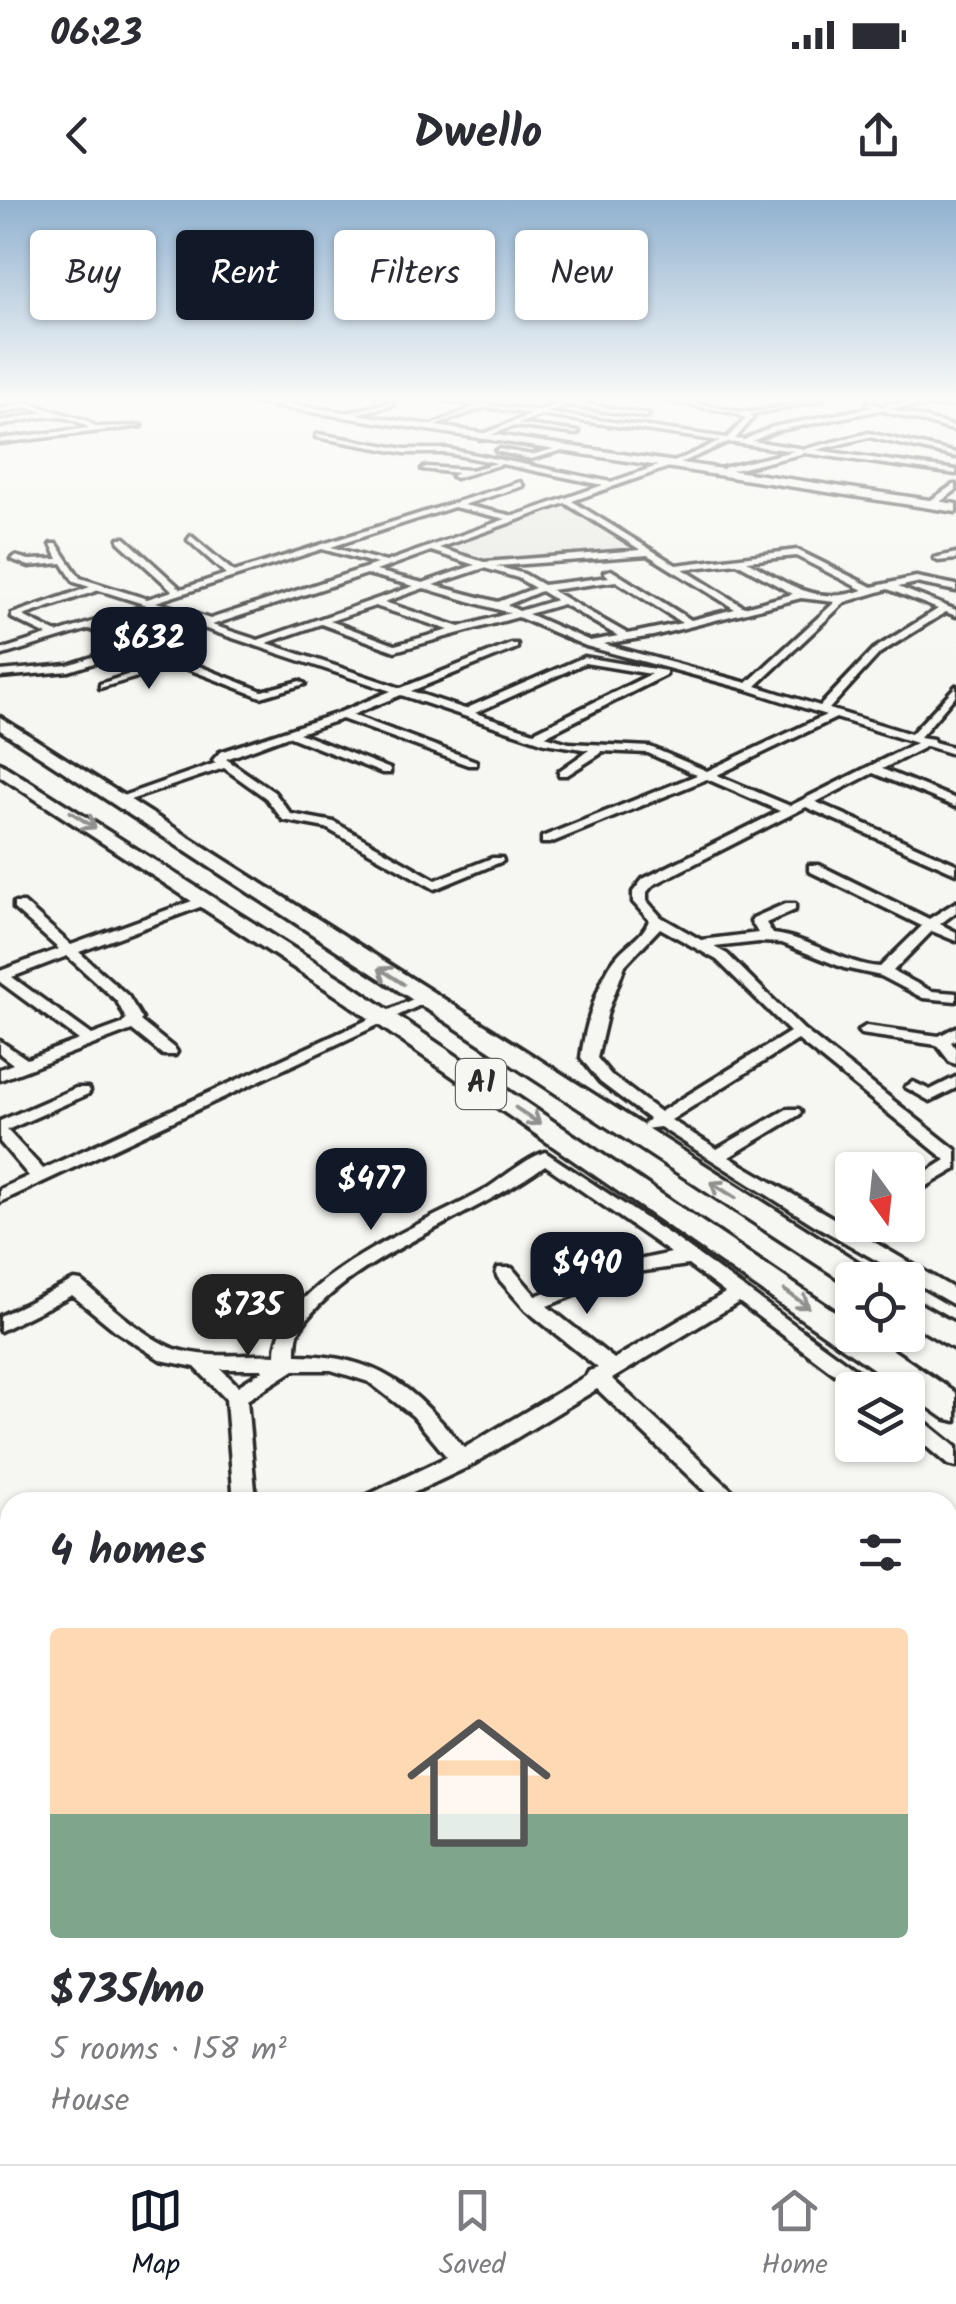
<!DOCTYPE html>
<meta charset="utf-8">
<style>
body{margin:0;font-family:Kalam,sans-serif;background:#f7f7f7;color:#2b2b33;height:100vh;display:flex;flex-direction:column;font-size:38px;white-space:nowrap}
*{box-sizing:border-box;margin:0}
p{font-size:32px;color:#7c7c81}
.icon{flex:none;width:55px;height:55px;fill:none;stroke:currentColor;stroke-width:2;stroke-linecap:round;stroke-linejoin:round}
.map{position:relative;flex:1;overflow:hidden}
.sheet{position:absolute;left:0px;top:1292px;width:958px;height:672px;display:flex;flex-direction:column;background:#fff;border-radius:30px 30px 0 0;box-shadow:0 2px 8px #0004}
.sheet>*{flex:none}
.banner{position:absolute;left:30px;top:30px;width:898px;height:90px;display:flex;gap:20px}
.needle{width:65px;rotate:165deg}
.buttons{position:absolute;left:835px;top:952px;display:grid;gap:20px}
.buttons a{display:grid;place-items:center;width:90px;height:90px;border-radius:10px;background:#fff;box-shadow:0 2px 8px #0004;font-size:50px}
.price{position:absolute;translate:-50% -85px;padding:0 22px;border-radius:20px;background:#111827;color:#fff;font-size:32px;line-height:65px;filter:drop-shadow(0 2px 5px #0008)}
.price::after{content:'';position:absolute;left:50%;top:60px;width:30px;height:22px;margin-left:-15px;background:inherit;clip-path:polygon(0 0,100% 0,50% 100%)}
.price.current{background:#222;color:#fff}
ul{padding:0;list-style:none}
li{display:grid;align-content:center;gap:20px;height:530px;padding:0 50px}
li+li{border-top:2px solid #e1e1e2}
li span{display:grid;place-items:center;height:310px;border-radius:10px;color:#555}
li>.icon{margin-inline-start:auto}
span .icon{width:180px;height:180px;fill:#fffc;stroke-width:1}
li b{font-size:42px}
h2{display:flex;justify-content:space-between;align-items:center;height:120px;padding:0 50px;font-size:42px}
.pill{padding:0 35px;border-radius:10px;background:#fff;box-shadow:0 2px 8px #0004;font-size:35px;line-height:90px}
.pill.current{background:#111827;color:#fff}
.status{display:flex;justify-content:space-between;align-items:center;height:70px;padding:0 50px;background:#fff;direction:ltr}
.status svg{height:28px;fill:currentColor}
header{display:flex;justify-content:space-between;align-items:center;height:130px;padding:0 50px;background:#fff;font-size:45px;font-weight:700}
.tab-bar{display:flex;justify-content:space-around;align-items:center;height:140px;border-top:2px solid #e1e1e2;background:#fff;font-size:28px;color:#7c7c81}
.tab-bar a{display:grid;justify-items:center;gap:5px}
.tab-bar .current{color:#111827}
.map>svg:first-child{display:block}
</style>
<div class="status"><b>06:23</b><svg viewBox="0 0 49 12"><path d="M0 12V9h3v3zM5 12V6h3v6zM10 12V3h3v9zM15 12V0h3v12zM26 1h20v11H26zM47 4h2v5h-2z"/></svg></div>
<header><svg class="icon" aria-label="back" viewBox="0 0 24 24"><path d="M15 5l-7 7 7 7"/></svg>Dwello<svg class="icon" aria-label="share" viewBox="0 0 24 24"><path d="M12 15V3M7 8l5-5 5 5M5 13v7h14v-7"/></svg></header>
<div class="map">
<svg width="956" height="1964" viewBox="0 0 956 1964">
<rect width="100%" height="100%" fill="#f6f6f2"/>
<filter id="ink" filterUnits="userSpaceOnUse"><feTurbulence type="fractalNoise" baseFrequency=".01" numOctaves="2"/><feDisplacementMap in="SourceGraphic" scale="20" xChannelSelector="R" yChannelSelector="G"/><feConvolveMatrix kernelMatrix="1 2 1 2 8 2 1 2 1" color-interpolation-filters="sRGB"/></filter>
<g filter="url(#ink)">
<path fill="#e7e7e3" d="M564 306 634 349 482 361 440 348Z"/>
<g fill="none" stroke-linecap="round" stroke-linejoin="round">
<defs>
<path id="minor" d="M18 200 85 220 96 227 142 226 0 243V239L89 228C60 208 32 219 0 226V222L44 212 27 207 0 213V209L22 204Z
M442 200 539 211 568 200H577L574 202 649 215 646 217 567 205 548 213 727 238 746 219 735 213 663 200C691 200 716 208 743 212 763 214 799 200 823 200L749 215 753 218 735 239 744 240 773 227 873 207 866 205 868 202 884 207 887 204 956 201V205L888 208 956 227V231L880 210 775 231 752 241 805 249 869 233 956 253V257L869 237 816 250 956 270V274L805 253 726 272 723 268 794 251 728 242 676 265 674 262 720 241 541 215 518 224 579 232 576 234 514 226 480 239 478 236 532 214 485 207 429 228V226L478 206Z
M391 202 393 205 347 216 344 214Z
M318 234 405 249H447L611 282 666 263 669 267 572 301 676 365 797 350 872 387 916 377 956 385V391L916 383 898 387 956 410V416L946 412 880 453 829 509 911 534 956 486V495L920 537 933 539 934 542 956 548V555L927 546 882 569 956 599V607L873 573 816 602 956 664V673L806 607 653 685 647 692V701L661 717 701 740 758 733 751 721 753 718 785 704H795V710L766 723 773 734C811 738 842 764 880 767L922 726 809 671V665H819L929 719 956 702V712L940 724 956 732V741L932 731 893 771 931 791 956 793V801L923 798 881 776 844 768 782 743 759 742 714 747 727 754 804 830 956 950V969L908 997V984L946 960 798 840 671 920 717 949 787 909H799L801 912 799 915 729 957 956 1090V1106L813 1024 660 927 645 929 643 925 649 919 600 882 581 858C584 831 599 775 618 755 629 742 643 737 649 720L633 702V692L643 679 780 611 707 579 550 643H542V637L697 575 648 553 601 551 600 554 567 575H559V571L589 550 545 543 401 495 352 515 476 561V565H468L342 519 299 533 390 569V573H382L288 536 226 559 274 592 291 614 334 622 436 680 492 658H502L503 661 435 689 326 628 283 620 266 598 224 568 124 602 114 599 216 563 213 560 220 552 338 513 391 491 203 428 148 446 186 458V461L262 491 300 481 305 484 261 497 178 465 100 488V484L169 461 138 449 69 471 0 477V471L68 465 129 445 89 429 0 456V450L47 435 12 418V414L90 387 74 382 62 363 29 366 11 359 15 356 29 360 58 359 51 344H57L80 378 147 399 173 391 119 342V338H125L181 389 226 374 188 340 191 336 234 372 520 282 523 286 463 305 514 316 603 285 502 264 456 278 452 276 458 273 422 269 426 267 471 270 497 263 447 253H405L316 237ZM565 303 641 350 484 362 439 348ZM454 307 506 319 386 362 331 347ZM322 349 377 364 210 419 156 402ZM431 351 475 365 423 383 376 371ZM648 355 735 409 691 420 611 370 604 372 609 377 543 385 524 374 496 366ZM796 356 863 390C816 406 788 384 747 361ZM737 363 793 394 744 407 683 369ZM484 368 518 378 535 388 498 402 433 385ZM367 374 414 386 258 440 212 425ZM616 381 682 423 628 434 551 390ZM424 388 510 413 460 427 384 402ZM888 389 938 409 874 449 820 506 756 486 845 402ZM99 390 147 405 57 433 23 416ZM541 391 556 400 519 411 507 405ZM801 398 835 402 747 483 603 444 653 436ZM563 404 618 436 590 441 528 414ZM375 406 449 430 395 445 330 421ZM156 408 200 422 139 442 98 426ZM518 417 586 446 745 489 826 515 707 571 650 547 569 543 545 536 666 475V471L584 457 465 509 411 491 517 448V444H511L401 488 267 443 321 424 395 451ZM585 463 651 474 534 532 475 513ZM836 518 916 543 790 606 717 575ZM660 728 717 760 790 832 660 912 611 875 597 858 608 811 625 765Z
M561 247 563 250 531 259 496 251 499 249 531 255Z
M953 285H956V290L937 304H931V300Z
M956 353V359L938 361 934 358Z
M203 697 210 701 208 704 79 752 128 796 142 819 140 821 175 849 177 852 175 855H163L132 830 0 880V869L13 864 0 854V841L27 859 79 840 0 782V771L59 749 14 709V703H24L71 745ZM67 756 117 801 126 819 122 824 92 835 12 777Z
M424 794 429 795V801L0 1002V989L29 976 0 942V921L76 888H88L90 891 88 894 7 930 43 969Z
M866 826 939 836 956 827V839L951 842 956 849V864L950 862 937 845 861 834 858 831Z
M956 877V888L930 901 905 887 913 882 930 890Z
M545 952 675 1038 877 1185 880 1190H856L739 1102 612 1179 738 1296 741 1302H716L597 1189 470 1266 394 1302H363L366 1296 447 1257 413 1216 369 1182 331 1170H294L247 1200 256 1302H234L226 1199 195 1167 161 1160 116 1131 72 1095 0 1131V1116L74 1080 81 1081C105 1101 146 1139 175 1149 206 1159 244 1154 276 1155 276 1081 424 1024 480 993 500 981 524 959 545 952ZM545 965 671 1053 602 1068 536 1096 512 1068H498L496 1073 498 1078 526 1110 598 1168 589 1171 586 1176 464 1248C413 1187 380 1156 296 1155 296 1145 296 1134 302 1126 345 1060 479 1015 545 965ZM688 1065 725 1093 614 1159 547 1106 630 1073ZM221 1169H265L238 1186Z
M908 1212 915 1214 956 1247V1267L948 1265 908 1231Z
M0 1388 10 1393V1419L0 1414Z
M956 1402V1422L948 1423V1403Z
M956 1493V1519L948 1522V1496Z
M10 1624V1650L0 1653V1627Z
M956 1791V1826L948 1830V1795Z
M336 1955H398L394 1964H338Z
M791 1955H828L824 1964H787Z"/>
<path id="primary" d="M235 200H262L956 304V312Z
M0 517 875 1073 879 1080H852V1087L0 530Z
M0 563 350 784 852 1123V1135H871L956 1193V1221L944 1218 334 794 0 576Z
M908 1097 956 1124V1150L908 1122Z"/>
</defs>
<use href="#minor" stroke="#2b2b2b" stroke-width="7"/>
<use href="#primary" stroke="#2b2b2b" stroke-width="7"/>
<use href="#minor" fill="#f6f6f2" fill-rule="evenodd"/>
<use href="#primary" fill="#f6f6f2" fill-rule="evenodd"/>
</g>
<defs><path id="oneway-shaft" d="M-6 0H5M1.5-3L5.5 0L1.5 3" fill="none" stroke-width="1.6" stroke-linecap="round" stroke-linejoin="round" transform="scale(2.5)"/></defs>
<g stroke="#90908e">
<use href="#oneway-shaft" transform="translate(83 620) rotate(33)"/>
<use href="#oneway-shaft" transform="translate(391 776) rotate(-147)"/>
<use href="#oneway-shaft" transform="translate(528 916) rotate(34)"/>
<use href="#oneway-shaft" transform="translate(723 990) rotate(-148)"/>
<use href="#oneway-shaft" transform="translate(797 1099) rotate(35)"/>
</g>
</g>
<linearGradient id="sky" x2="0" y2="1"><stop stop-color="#91b2d0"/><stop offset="0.42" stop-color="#fbfbf9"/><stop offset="1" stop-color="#fbfbf9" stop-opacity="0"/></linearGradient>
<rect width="956" height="475" fill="url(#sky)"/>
<g text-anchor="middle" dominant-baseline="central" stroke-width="10" stroke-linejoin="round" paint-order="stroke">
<rect fill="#f6f6f2" stroke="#686867" stroke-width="2.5" x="456" y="859" width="50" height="50" rx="8"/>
<g font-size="30" font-weight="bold" fill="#2b2b2b">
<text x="481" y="884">A1</text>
</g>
</g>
</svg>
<div class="buttons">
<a><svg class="needle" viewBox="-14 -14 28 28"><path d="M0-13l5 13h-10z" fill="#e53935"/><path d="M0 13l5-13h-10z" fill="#7c7c81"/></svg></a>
<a><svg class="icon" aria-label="locate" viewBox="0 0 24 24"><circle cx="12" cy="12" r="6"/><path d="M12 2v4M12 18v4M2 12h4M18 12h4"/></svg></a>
<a><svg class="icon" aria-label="layers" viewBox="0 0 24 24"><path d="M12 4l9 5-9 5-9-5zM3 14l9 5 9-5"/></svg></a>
</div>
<b class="price" style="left:149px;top:492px">$632</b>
<b class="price" style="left:371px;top:1033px">$477</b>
<b class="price" style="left:587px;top:1117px">$490</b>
<b class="price current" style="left:248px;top:1159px">$735</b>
<div class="banner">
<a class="pill">Buy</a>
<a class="pill current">Rent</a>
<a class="pill">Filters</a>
<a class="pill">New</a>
</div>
<section class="sheet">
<h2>4 homes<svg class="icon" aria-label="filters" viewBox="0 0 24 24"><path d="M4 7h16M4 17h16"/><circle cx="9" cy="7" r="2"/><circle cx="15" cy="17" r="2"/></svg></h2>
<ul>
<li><span style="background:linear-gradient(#ffd9b3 60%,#7fa58c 0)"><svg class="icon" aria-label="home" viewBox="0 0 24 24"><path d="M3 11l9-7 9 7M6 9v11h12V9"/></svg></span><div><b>$735/mo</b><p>5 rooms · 158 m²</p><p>House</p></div></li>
</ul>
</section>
</div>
<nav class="tab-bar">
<a class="current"><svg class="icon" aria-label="map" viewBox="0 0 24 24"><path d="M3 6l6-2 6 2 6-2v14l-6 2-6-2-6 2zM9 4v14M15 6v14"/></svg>Map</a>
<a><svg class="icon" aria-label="saved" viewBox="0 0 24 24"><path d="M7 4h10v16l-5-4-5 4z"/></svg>Saved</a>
<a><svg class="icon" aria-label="home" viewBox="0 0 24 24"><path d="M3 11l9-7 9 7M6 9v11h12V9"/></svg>Home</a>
</nav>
